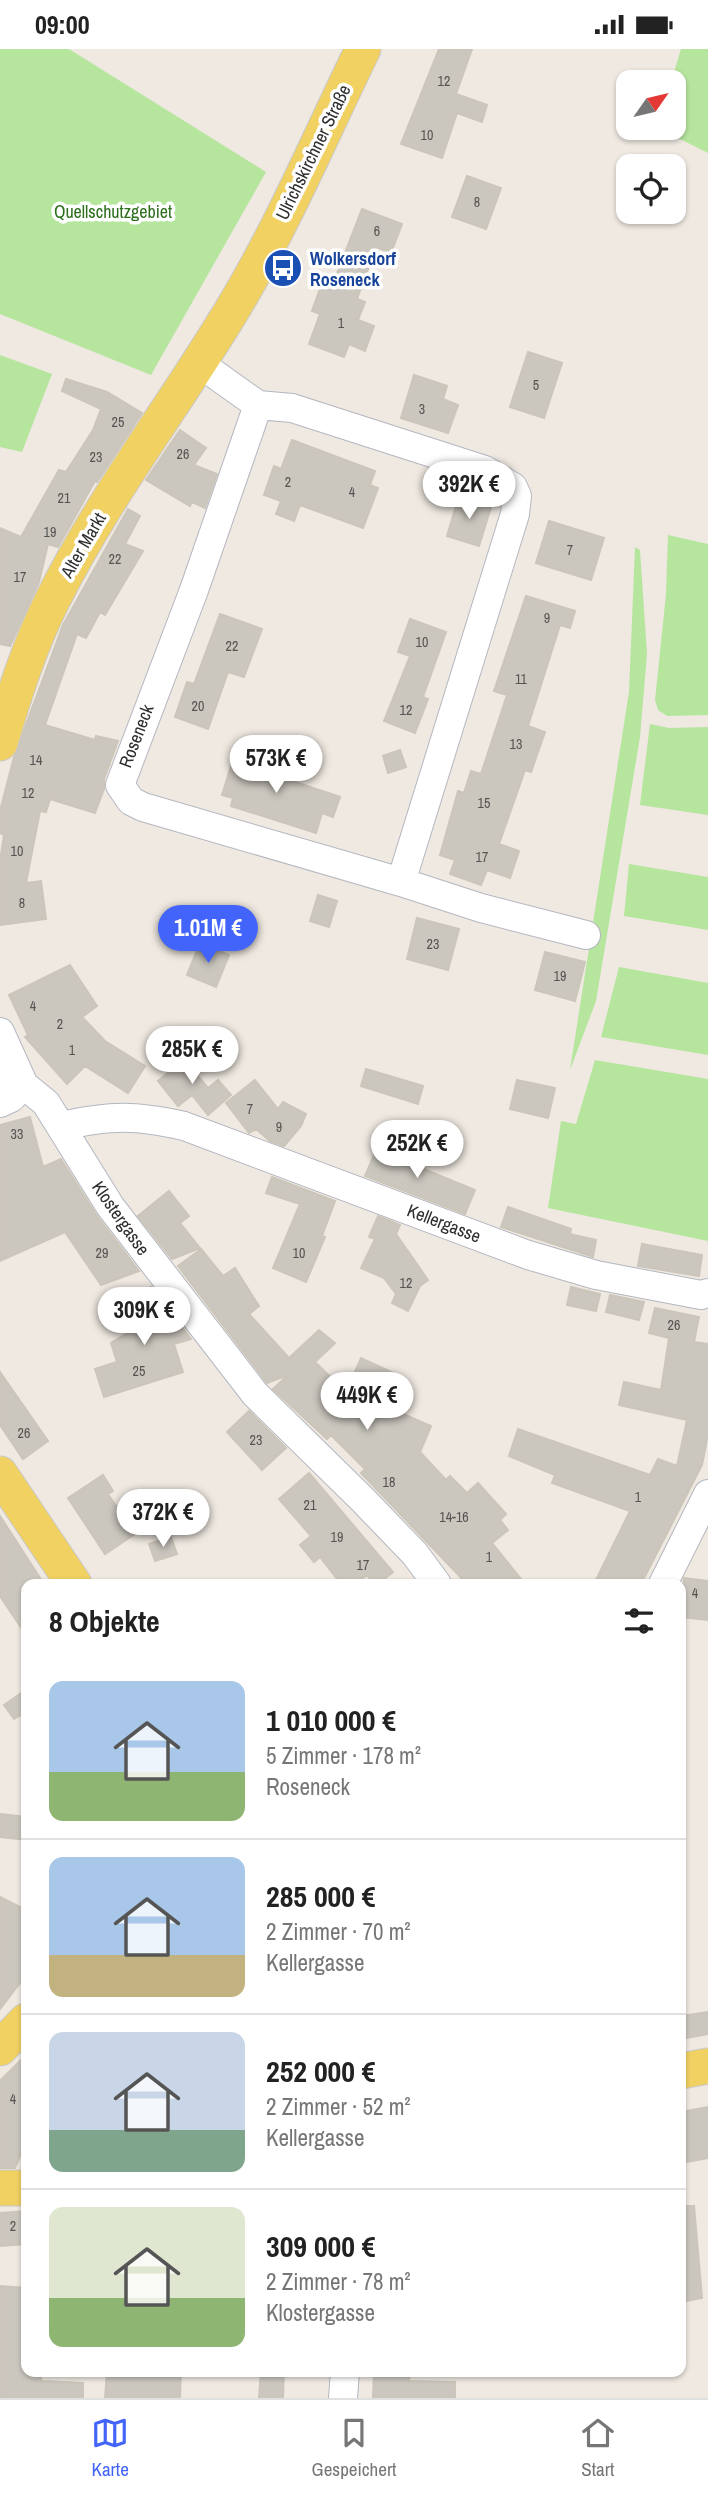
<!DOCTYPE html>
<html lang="de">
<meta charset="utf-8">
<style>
body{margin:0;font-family:"Archivo Narrow",sans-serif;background:#f2f2f2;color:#222;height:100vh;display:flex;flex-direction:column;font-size:26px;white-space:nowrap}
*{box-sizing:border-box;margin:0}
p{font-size:23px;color:#767676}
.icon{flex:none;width:38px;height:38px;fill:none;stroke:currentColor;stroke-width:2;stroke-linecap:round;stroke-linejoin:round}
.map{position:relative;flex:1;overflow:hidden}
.panel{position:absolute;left:21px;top:1530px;width:665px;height:798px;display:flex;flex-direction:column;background:#fff;border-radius:14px;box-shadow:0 2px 5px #0004}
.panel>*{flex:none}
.needle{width:46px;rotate:56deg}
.fabs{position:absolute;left:616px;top:21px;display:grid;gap:14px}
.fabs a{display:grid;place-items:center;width:70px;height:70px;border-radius:14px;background:#fff;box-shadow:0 2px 5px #0004;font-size:35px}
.price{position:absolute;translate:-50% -60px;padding:0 16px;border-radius:24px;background:#fff;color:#222;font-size:23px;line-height:46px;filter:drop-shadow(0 2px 4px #0008)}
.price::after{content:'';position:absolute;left:50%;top:42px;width:21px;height:16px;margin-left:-10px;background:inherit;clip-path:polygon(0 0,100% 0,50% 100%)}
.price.current{background:#4264fb;color:#fff}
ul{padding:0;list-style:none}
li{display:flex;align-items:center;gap:21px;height:175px;padding:0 28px}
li+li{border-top:2px solid #e0e0e0}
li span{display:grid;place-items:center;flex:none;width:196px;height:140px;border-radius:14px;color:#555}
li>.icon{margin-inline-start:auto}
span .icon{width:84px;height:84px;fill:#fffc;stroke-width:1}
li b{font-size:30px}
h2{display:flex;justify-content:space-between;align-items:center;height:84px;padding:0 28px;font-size:30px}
.status{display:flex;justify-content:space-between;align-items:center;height:49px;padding:0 35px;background:#fff;direction:ltr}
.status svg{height:19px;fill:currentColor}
.dock{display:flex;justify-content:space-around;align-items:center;height:98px;border-top:2px solid #e0e0e0;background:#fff;font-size:19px;color:#767676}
.dock a{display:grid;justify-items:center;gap:4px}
.dock .current{color:#4264fb}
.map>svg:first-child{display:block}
</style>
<div class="status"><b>09:00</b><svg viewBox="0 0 49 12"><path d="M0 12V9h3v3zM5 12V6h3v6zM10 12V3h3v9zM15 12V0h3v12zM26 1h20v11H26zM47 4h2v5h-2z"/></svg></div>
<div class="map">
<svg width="708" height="2349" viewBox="0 0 708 2349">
<rect width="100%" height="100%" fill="#efe9e1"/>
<path fill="#b6e59e" d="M0 0H69L266 123 151 326 0 265Z
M681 0H708V104L658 79H674V33H671Z
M0 306 52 325 22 403 0 398Z
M668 486 708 495V666L667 667 658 661 655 651 666 545Z
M635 498 640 501 647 605 640 688 596 952 570 1021 629 643Z
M650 675 669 679 708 678V766L640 756Z
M629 815 708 828V881L624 867Z
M619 918 708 934V1006L601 988Z
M595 1011 708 1030V1192L548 1159 561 1072 576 1075Z"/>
<path fill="#cbc7bf" stroke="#cbc5ba" stroke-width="2" d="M439 0H472L456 45 487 56 482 73 457 64 442 109 401 95Z
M467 127 501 139 486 180 452 168Z
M362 160 402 175 391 204 376 198 357 250 365 253 358 271 374 277 365 302 349 295 344 308 309 295 320 265 312 262 321 237 331 240Z
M528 303 562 314 544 369 510 358Z
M414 326 447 337 443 350 458 356 448 384 401 369Z
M66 330 107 343 142 364 97 433 95 432 58 498 48 495 39 533 10 597 0 595V479L21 488 59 421 66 423 93 381 101 360 62 342Z
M180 381 206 399 194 416 217 425 205 459 192 453 190 457 146 431Z
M292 391 375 422 370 436 378 439 363 479 300 456 294 472 276 465 281 452 264 446 274 417 281 420Z
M459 447 491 458 479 497 447 487Z
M128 460 140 467 125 495 143 502 105 566 100 563 86 589 77 585 45 676 95 691 96 687 118 692 104 730V740L95 764 50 750 46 763 40 762 26 834 41 832 46 870 0 876V812L4 786 0 784V762L14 708 63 576Z
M549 472 604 489 591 531 536 514Z
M526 547 575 562 570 579 560 576 528 677 545 683 531 723 525 721 499 795 519 802 510 829 487 821 481 836 450 825 455 811 440 806 458 742 464 744 471 722 481 725 507 646 494 642Z
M220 565 262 580 244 628 228 623 208 680 175 668 187 633 194 635Z
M410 570 446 583 423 648 428 650 415 684 384 672 410 607 398 603Z
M400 701 406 718 388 724 383 707Z
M235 704 277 718 274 726 340 748 333 768 322 764 316 784 231 757 233 749 222 746Z
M318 846 337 852 329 878 310 872Z
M417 869 459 880 448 921 407 910Z
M200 894 229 906 216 938 187 926Z
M545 903 585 913 575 952 535 941Z
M70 916 97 957 82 968 105 992 145 1017 128 1044 85 1017 67 1035 25 988 28 986 9 946Z
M178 1004 208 1039 218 1031 231 1046 208 1066 192 1046 178 1057 158 1032 171 1021 166 1014Z
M366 1020 423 1037 418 1055 361 1037Z
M255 1031 278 1060 283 1053 306 1065 301 1077 284 1097 270 1092 256 1080 249 1084 226 1054Z
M517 1031 555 1039 548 1069 510 1060Z
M30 1068 43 1118 61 1110 97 1167 139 1222 101 1236 65 1183 0 1212V1076Z
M380 1092 407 1104 404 1112 475 1141 465 1165 365 1127Z
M272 1128 335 1152 322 1187 325 1188 306 1233 273 1219 300 1155 266 1144Z
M169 1142 189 1167 180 1174 200 1199 172 1210 138 1167Z
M508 1158 571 1180 570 1185 596 1191 593 1208 501 1178Z
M378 1167 400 1176 396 1185 428 1231 420 1237 408 1262 392 1254 396 1245 384 1229 361 1219 375 1190 369 1188Z
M642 1195 702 1206 699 1227 638 1217Z
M201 1200 223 1227 235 1219 259 1257 249 1265 289 1309 319 1281 335 1294 315 1313 346 1343 361 1309 400 1327 387 1358 431 1377 420 1403 446 1431 450 1427 467 1444 478 1434 506 1465 500 1471 508 1481 492 1494 525 1535H467L361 1424 365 1420 331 1386 327 1390 273 1340 288 1326 267 1334 178 1217Z
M151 1238 191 1290 174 1295 183 1323 104 1348 95 1320 117 1313 111 1294 134 1280 121 1261Z
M571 1238 600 1245 596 1262 567 1256Z
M610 1246 644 1253 639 1271 606 1263Z
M655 1259 699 1268 694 1293 708 1295V1386L702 1416 641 1535H594L630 1462 552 1434 555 1426 509 1407 518 1380 650 1426 658 1410 677 1417 687 1371 619 1356 624 1333 661 1341 669 1289 649 1284Z
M0 1323 48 1392 23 1410 0 1376Z
M249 1362 286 1399 262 1421 227 1383Z
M309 1424 393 1523 378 1535H374L367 1526 356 1535H341L320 1508 314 1513 300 1496 311 1487 279 1450Z
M103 1426 113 1442 108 1445 135 1485 105 1505 68 1449Z
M0 1467 44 1535H26V1586L0 1547Z
M171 1488 177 1505 155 1512 149 1495Z
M684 1529 708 1532V1571L681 1568Z
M26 1641V1663L14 1670 4 1656Z
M0 1765 26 1768V1791L0 1788Z
M0 1848 26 1861V1926L0 1960Z
M708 1963V1985L681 1990V1967Z
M26 2006V2093L15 2119H0V2032Z
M708 2058V2109L681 2114V2063Z
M681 2157H694L702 2249 681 2253Z
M26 2162V2195L0 2197V2164Z
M0 2237 26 2239V2322H41V2332L83 2334V2349H0Z
M107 2322H181L180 2349H105Z
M261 2322H284L283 2349H259Z
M374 2322H410L409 2332 455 2333V2349H373Z"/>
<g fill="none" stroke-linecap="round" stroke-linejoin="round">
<defs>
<path id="minor" d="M199 314 258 356 292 359 485 421 513 438 517 447 515 465 401 833 143 758 131 752 120 736 194 541 258 356
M401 833 481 859 586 886
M0 983 24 1036
M0 1027 24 1036 46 1054 110 1157 255 1345 363 1451 415 1505 437 1535
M0 1054 11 1049 24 1036
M62 1077C111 1066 135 1066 184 1077L528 1206 596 1226 701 1246 708 1244
M663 1535 708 1445
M343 2349 345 2322"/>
<path id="major" d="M0 694C14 646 30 595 53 550 105 446 176 355 235 256 284 174 321 86 363 0
M0 1425 74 1535
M0 1999 26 1972
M681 2022 708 2017
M0 2139H26"/>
</defs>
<use href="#minor" stroke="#b4b7c1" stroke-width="30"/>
<use href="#major" stroke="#c9c9c9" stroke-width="37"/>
<use href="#minor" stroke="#fff" stroke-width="28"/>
<use href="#major" stroke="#f2d163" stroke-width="35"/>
</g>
<defs>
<symbol id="bus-disc" viewBox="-11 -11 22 22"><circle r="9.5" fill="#1a4fb4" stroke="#fff"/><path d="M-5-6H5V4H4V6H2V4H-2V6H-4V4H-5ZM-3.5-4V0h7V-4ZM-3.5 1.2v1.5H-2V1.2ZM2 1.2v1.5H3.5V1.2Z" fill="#fff"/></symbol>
</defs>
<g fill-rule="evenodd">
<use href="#bus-disc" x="261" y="197" width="44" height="44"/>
</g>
<g text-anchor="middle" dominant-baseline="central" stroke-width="7" stroke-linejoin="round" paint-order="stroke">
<g font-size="14" fill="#555452">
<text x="444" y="32">12</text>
<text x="427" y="86">10</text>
<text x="477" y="153">8</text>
<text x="377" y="182">6</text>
<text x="341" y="274">1</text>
<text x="536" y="336">5</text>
<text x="422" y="360">3</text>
<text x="118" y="373">25</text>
<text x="183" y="405">26</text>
<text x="96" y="408">23</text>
<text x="288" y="433">2</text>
<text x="352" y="443">4</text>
<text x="64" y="449">21</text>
<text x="50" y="483">19</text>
<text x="570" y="501">7</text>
<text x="115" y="510">22</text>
<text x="20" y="528">17</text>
<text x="547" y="569">9</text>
<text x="422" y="593">10</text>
<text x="232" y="597">22</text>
<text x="521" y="630">11</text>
<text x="198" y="657">20</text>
<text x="406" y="661">12</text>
<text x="516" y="695">13</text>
<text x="36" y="711">14</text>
<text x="28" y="744">12</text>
<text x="484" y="754">15</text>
<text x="17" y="802">10</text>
<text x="482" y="808">17</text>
<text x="22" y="854">8</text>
<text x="433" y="895">23</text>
<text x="560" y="927">19</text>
<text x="33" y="957">4</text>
<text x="60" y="975">2</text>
<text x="72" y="1001">1</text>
<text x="250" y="1060">7</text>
<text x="279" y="1078">9</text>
<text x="17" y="1085">33</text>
<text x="102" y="1204">29</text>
<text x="299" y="1204">10</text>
<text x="406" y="1234">12</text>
<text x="674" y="1276">26</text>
<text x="139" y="1322">25</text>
<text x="24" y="1384">26</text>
<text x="256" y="1391">23</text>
<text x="389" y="1433">18</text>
<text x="638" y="1448">1</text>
<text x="310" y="1456">21</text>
<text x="454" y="1468">14-16</text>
<text x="337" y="1488">19</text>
<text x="489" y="1508">1</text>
<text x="363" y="1516">17</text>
<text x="695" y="1544">4</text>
<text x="13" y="2050">4</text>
<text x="13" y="2177">2</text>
</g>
<g font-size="18" fill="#2e2e2e" stroke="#fff">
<text transform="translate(313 103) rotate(-64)">Ulrichskirchner Straße</text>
<text transform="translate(83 496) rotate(-60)">Alter Markt</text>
<text transform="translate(136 687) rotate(-69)">Roseneck</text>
<text transform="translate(121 1169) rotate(55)">Klostergasse</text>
<text transform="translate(444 1174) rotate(21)">Kellergasse</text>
</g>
<g font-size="18" fill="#2c6e1b" stroke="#fff">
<text x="113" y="162">Quellschutzgebiet</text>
</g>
<g font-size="18" font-weight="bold" fill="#164399" stroke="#fff" text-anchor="start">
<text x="310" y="209">Wolkersdorf<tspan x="310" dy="21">Roseneck</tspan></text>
</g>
</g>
</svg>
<div class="fabs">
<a><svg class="needle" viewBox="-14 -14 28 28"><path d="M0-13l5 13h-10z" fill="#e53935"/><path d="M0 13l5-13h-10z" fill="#767676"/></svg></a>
<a><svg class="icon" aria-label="locate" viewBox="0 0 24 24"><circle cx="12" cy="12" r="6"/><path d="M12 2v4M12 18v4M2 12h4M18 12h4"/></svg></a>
</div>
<b class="price" style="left:469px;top:472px">392K €</b>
<b class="price" style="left:276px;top:746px">573K €</b>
<b class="price current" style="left:208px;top:916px">1.01M €</b>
<b class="price" style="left:192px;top:1037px">285K €</b>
<b class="price" style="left:417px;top:1131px">252K €</b>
<b class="price" style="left:144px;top:1298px">309K €</b>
<b class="price" style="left:367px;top:1383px">449K €</b>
<b class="price" style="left:163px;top:1500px">372K €</b>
<section class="panel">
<h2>8 Objekte<svg class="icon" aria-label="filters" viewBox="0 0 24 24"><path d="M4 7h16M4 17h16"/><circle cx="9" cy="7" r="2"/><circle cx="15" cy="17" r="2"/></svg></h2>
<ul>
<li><span style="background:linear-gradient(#a9c7e8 65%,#8fb573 0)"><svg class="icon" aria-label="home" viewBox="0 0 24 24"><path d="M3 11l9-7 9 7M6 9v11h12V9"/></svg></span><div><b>1 010 000 €</b><p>5 Zimmer · 178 m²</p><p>Roseneck</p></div></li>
<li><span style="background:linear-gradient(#a9c7e8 70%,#c2b280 0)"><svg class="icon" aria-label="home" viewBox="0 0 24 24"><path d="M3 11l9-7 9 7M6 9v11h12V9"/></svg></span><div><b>285 000 €</b><p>2 Zimmer · 70 m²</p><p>Kellergasse</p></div></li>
<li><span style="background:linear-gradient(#c9d6e8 70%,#7fa58c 0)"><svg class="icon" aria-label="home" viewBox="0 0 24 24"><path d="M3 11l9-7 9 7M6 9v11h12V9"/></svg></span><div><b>252 000 €</b><p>2 Zimmer · 52 m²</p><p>Kellergasse</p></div></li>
<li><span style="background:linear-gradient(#dfe7d0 65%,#8fb573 0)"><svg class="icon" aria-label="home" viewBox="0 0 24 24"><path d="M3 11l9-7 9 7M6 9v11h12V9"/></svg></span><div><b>309 000 €</b><p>2 Zimmer · 78 m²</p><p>Klostergasse</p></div></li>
</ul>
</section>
</div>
<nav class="dock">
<a class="current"><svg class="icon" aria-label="map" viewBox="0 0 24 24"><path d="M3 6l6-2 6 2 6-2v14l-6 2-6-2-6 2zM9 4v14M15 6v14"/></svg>Karte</a>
<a><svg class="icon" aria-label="saved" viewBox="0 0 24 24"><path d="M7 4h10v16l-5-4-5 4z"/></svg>Gespeichert</a>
<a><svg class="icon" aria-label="home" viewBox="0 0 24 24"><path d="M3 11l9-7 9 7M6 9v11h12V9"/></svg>Start</a>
</nav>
